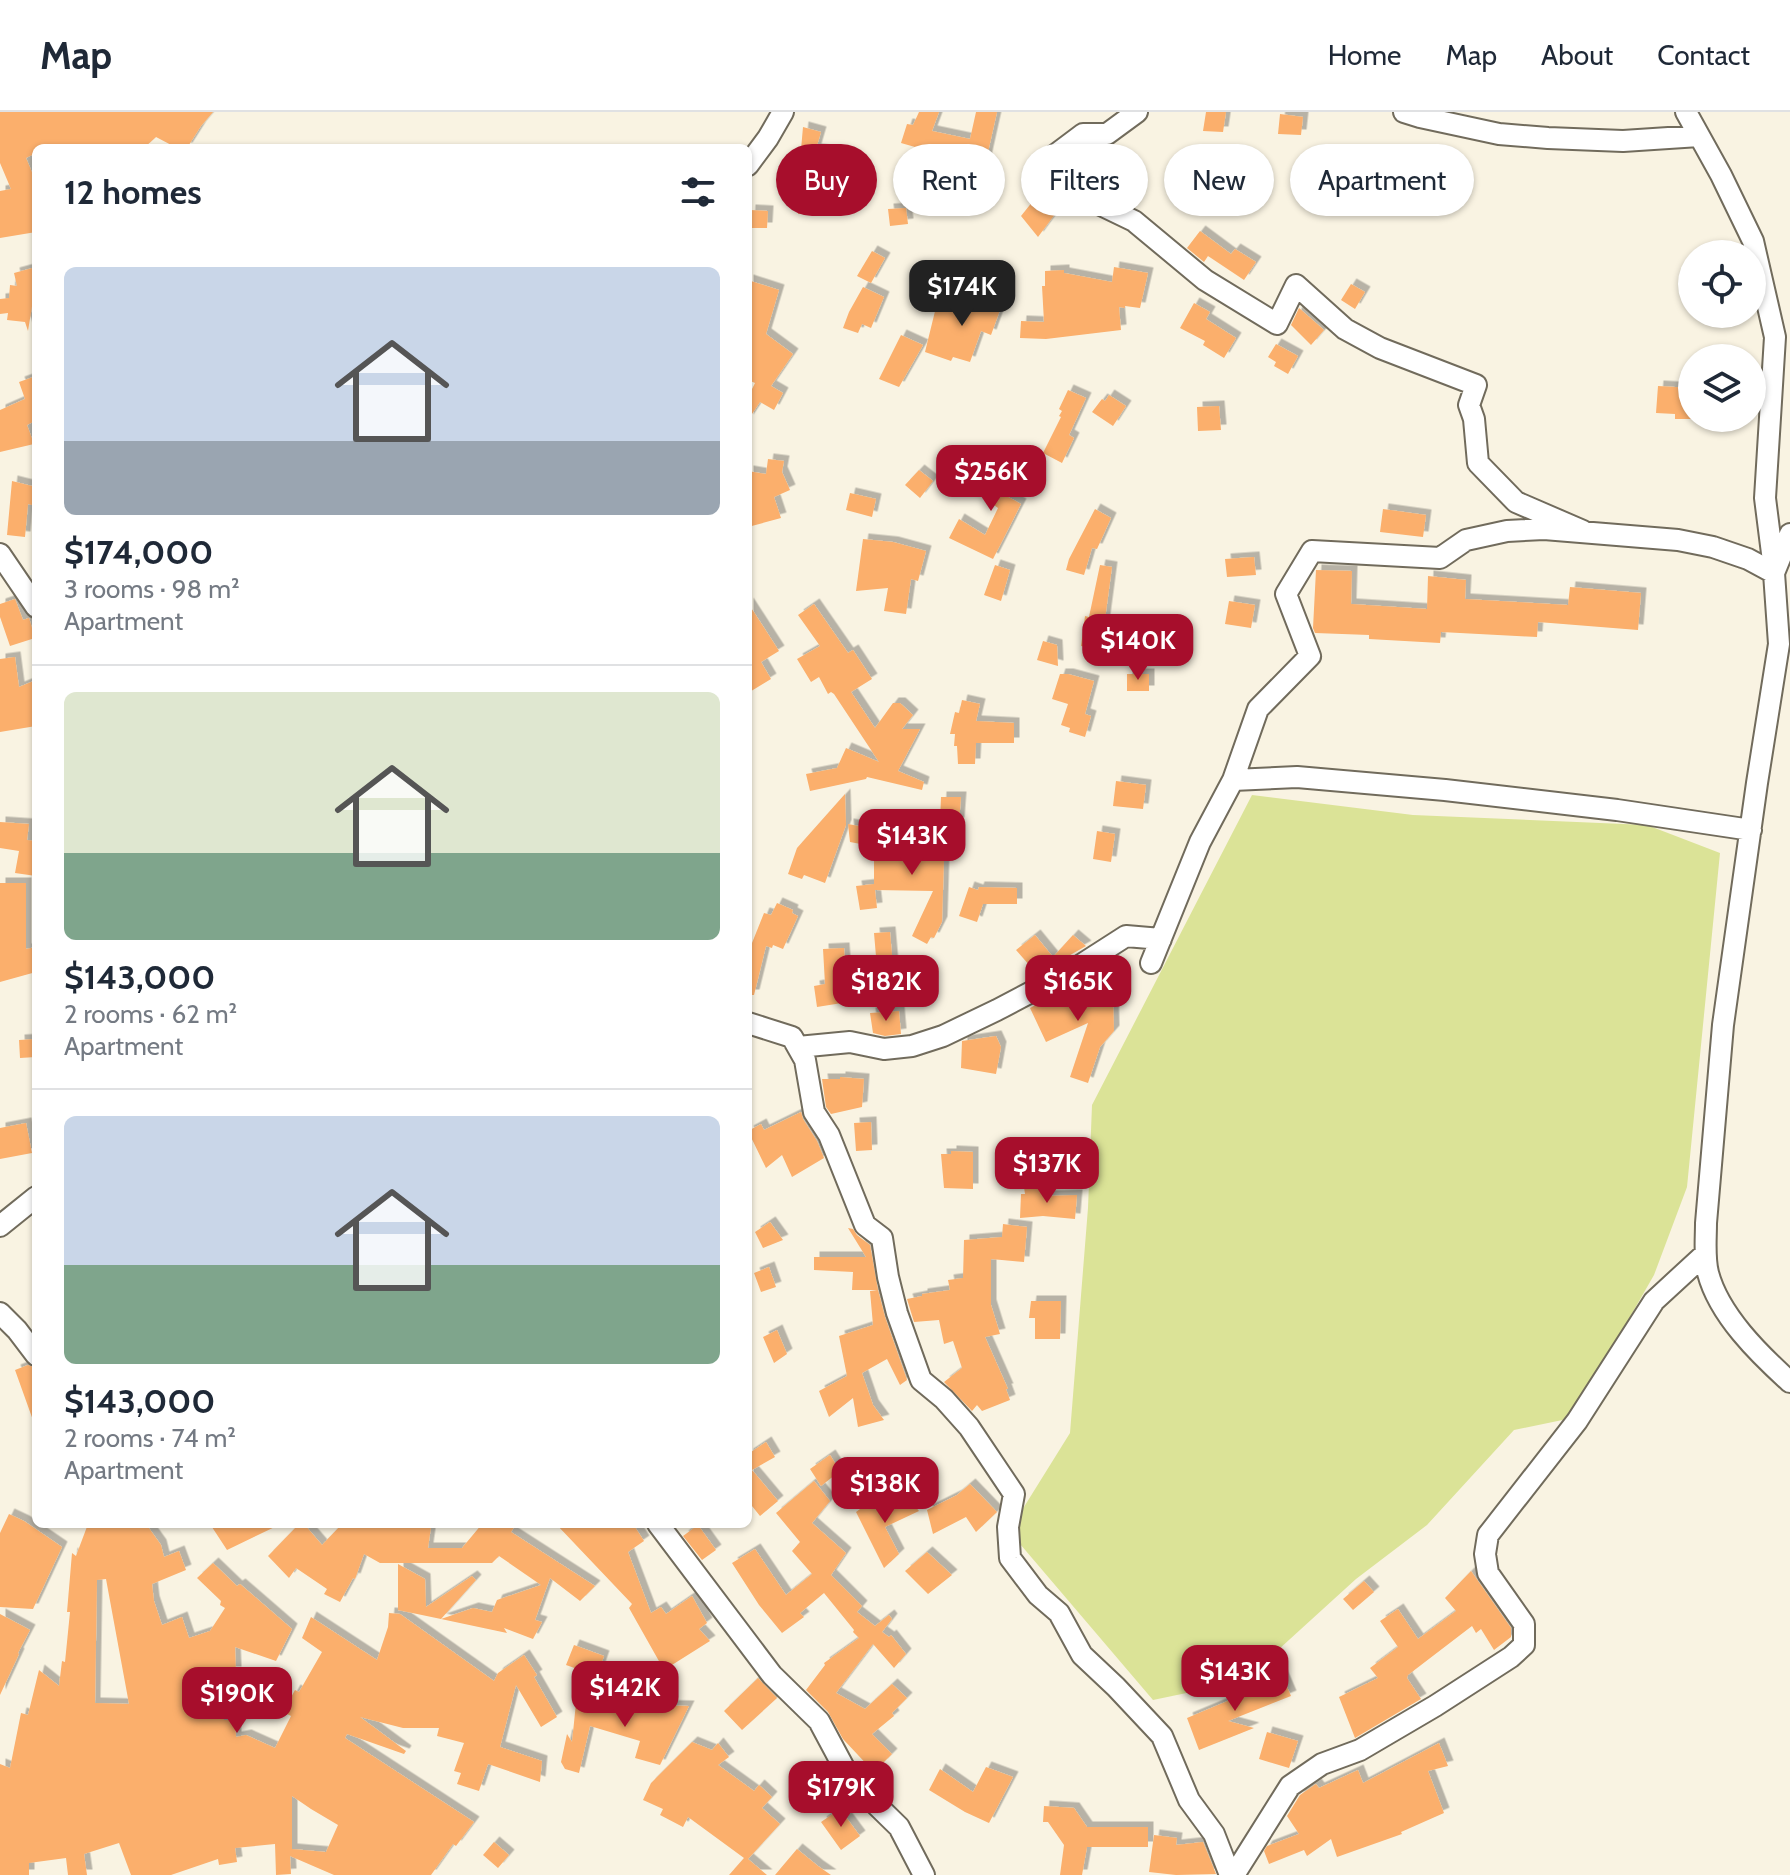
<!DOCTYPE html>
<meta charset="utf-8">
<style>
body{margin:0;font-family:Cabin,sans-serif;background:#f2f2f3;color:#1f2937;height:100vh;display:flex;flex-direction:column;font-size:30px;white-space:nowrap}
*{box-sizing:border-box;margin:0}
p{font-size:26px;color:#747a83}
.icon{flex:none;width:44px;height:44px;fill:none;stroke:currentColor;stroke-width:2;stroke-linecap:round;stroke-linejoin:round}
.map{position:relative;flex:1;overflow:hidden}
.drawer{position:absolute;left:32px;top:32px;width:720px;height:1384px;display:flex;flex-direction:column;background:#fff;border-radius:12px;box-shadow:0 2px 6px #0004}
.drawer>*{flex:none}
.top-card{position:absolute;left:776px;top:32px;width:760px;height:72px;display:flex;gap:16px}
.tools{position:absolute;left:1678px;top:128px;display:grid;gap:16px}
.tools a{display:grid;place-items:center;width:88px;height:88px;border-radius:50%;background:#fff;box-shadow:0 2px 6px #0004;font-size:40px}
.price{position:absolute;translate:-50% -68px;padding:0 18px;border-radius:16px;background:#a70e2c;color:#fff;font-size:26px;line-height:52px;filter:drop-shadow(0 2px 4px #0008)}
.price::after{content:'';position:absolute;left:50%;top:48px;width:24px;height:18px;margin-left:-12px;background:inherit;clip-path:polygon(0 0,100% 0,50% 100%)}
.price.active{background:#222;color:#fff}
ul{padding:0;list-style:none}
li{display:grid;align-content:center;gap:16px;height:424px;padding:0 32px}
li+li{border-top:2px solid #e0e1e3}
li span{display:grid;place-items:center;height:248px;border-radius:12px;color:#555}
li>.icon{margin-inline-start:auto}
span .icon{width:144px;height:144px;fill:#fffc;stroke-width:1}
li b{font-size:34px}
h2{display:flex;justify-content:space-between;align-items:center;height:96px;padding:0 32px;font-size:34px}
.tag{padding:0 28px;border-radius:36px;background:#fff;box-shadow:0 2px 6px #0004;font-size:28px;line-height:72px}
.tag.active{background:#a70e2c;color:#fff}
header{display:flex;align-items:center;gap:48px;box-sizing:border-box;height:112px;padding:0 40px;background:#fff;border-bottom:2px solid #e0e1e3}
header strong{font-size:38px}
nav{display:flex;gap:44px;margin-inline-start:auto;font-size:28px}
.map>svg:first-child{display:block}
</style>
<header>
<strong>Map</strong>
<nav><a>Home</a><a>Map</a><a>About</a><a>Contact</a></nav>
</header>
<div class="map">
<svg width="1790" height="1763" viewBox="0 0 1790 1763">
<defs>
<filter id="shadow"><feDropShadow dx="5.5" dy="-5.5" stdDeviation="0" flood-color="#0004"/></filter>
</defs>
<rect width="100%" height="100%" fill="#f9f3e2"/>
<path fill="#dbe397" d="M1252 683 1413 703 1647 713 1720 741 1687 1075 1654 1163 1572 1306 1514 1318 1427 1413 1356 1467 1244 1569 1153 1588 1009 1419 1070 1321 1088 1096 1092 993Z"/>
<path fill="#fbaf6c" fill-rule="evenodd" filter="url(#shadow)" d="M0 0H213L201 14 187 36H177L156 25 144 36H36V41L26 46 36 70V120L0 126V79L11 77 0 51Z
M919 0H939L932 19 970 27 976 0H997L986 49 984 68 973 60 939 52 940 48 914 40 915 35 901 31 907 12 913 13Z
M1206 0H1226L1223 20 1203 19Z
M1280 2 1303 5 1301 23 1278 22Z
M803 15 821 20 816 37 824 38 822 79 823 100 798 102 796 72 798 71Z
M1221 68 1240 74 1235 95 1223 93Z
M1041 79 1061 94 1038 125 1021 104Z
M906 96 908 112 890 114 888 97Z
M750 98 768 99 767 116H749Z
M1200 119 1231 142 1235 137 1256 150 1244 168 1208 144 1204 150 1187 136Z
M872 139 885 146 871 171 857 164Z
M36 155V188H33L28 219 25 210 7 208 8 201 0 202V187L9 186 10 173 17 174 14 161Z
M1114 155 1148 161 1140 196 1125 194V196L1119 195 1121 218 1046 227 1020 226 1021 209 1044 210 1042 174H1045V159L1064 158V161L1112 170Z
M748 168 779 178 766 222 793 242 771 274 783 281 774 298 760 290 748 308V285L755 271 748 268Z
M1351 172 1365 180 1355 197 1341 188Z
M863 175 884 185 871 216 862 212 858 221 843 216 849 200Z
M928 175 940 182 931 198 917 190Z
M984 180 1004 187 991 223 981 219 970 250 953 245 951 249 925 240 938 187 975 200Z
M1194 191 1210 200 1206 207 1236 226 1224 246 1203 233 1205 229 1180 216Z
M1299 196 1324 218 1311 233 1291 213Z
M901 223 923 233 899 275 879 267Z
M1276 232 1298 244 1288 262 1274 254 1276 250 1268 245Z
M36 264V312L33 310 27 313 34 332 0 340V298L25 287 19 270Z
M1658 274 1692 276V307H1675V302L1656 301Z
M1068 278 1086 286 1069 323 1074 326 1062 351 1043 341 1061 305 1059 304 1062 299 1059 297Z
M1109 283 1126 294 1113 314 1092 300 1102 287 1105 289Z
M1219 294 1221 318 1198 319 1197 295Z
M1001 344 1017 353 999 380 1021 392 993 447 949 426 959 407 985 423 998 396 971 376 976 368 984 372Z
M768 347 784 349 782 360 790 378 774 385 781 406 748 415V359L766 362Z
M919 358 933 369 920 386 905 373Z
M12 369 36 375V394L28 392 25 425 7 423Z
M850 381 876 387 872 405 846 398Z
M1095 397 1111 406 1097 437 1092 436 1084 463 1066 458 1069 447Z
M1383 397 1426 403 1423 425 1380 420Z
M863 427 893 430 926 439 918 469 911 467 906 502 884 499 888 476 856 479Z
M1254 445 1256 463 1227 465 1225 447Z
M995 453 1010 458 1001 489 984 483Z
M1100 453 1112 455 1101 537 1081 534 1085 504 1089 505Z
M1316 458 1352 459 1351 492 1427 497 1428 464 1466 468 1465 487 1568 493 1570 475 1641 481 1638 518 1538 510 1537 525 1441 520 1440 531 1369 527V523L1315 521 1313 516Z
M15 487 23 508 29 506 35 526 10 534 0 505V492Z
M1229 489 1255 493 1251 516 1225 512Z
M748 491 779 539 761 550 771 567 748 581Z
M814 492 848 541 853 538 872 567 851 580 875 616 893 591H900L913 603 902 617H920L898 659 924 670 922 678 867 665 866 667 810 679 806 662 837 656 846 636 879 650 834 582 831 580 828 582 819 565 811 570 797 547 820 534 798 503Z
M1149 509 1151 533 1133 534 1131 510Z
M1043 529 1057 533 1058 554 1037 548Z
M15 545 19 575 36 568V614L0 620V547Z
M1060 562H1068L1094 569 1085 602 1091 604 1085 625 1069 620 1070 616 1061 613 1068 592 1052 587Z
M1127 562H1149V579H1127Z
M962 588 980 592 976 609 1014 611V631H976L975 652H958L957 634H954L955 622H950L955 600 959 601Z
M1116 669 1146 673 1143 697 1113 694Z
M845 682 846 713 825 771 804 763 802 767 788 762 797 736Z
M941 685H961L959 711 940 710Z
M0 710 29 712 27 728 36 729V764L15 761 19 739 0 736Z
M848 712 869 716 866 733 850 730Z
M1097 719 1115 722 1111 750 1093 747Z
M904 720 950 721 944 748 942 810 934 826 931 825 927 832 912 824 933 779 875 778 877 796 860 798 856 774 874 772V738H904Z
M0 771H26V837L36 835V860L0 870Z
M969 775 978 778 979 775 1017 776V792H983L977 810 959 804Z
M777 791 793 798 792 801 798 804 783 837 773 833 772 836 766 834 754 883H748V841L764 801 771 803Z
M890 820 893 854 877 856 874 821Z
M1035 823 1053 845 1073 823 1086 834 1037 862 1016 838Z
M844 836 846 865 866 864 867 887 817 895 814 874 825 872 823 837Z
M1080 869 1087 882 1113 881 1114 919 1100 935 1088 971 1070 965 1088 911 1046 930 1030 896Z
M899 899 901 922 885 924 873 921 870 901Z
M996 924 1001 935 996 962 961 956 962 929Z
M36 927V945L20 946 19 928Z
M840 965 864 967 862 995 831 1002 826 995 822 967H840Z
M801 1000 803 1007 817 1029 824 1046 792 1065 782 1043 766 1056 748 1019 761 1012 764 1018Z
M871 1010 872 1038 856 1039 854 1011Z
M26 1011 32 1041 0 1047V1016Z
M951 1039 973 1040V1077L944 1076 941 1042H951Z
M1024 1075H1044V1084L1077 1083 1075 1107 1043 1104 1020 1106 1021 1082H1025Z
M770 1110 783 1128 763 1136 755 1120Z
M1003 1112 1027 1115 1024 1150 991 1147V1193L1000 1222 985 1225 1008 1277H1006L1010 1288 982 1299 977 1293 972 1299 944 1270 962 1256 953 1229 944 1232 939 1208 914 1210 907 1187 922 1184V1182L950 1178 948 1168 963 1166 964 1128 1002 1125Z
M848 1116 853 1117 857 1123 870 1133 878 1178H852L853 1160 814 1158V1145H866Z
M769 1155 776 1175 761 1180 754 1161Z
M878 1178 885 1205 907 1268 900 1273 887 1247 862 1261 873 1293 884 1308 858 1315 853 1286 829 1305 819 1279 847 1264 839 1224 873 1213 870 1179Z
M1031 1189H1061L1060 1227H1035V1206H1029Z
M777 1218 787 1242 774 1251 763 1225Z
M28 1253 36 1256V1311H34L15 1258Z
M766 1330 775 1345 752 1358 778 1389 760 1404 748 1389V1342Z
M830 1343 840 1359 821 1374 810 1357Z
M814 1369 830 1389 812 1411 846 1441 831 1463 862 1494 857 1500 875 1514 889 1503 892 1507 882 1520 889 1525 891 1523 906 1542 894 1556 873 1532 836 1581 865 1597 892 1572 907 1586 892 1601 894 1604 872 1622 892 1642 882 1652 879 1650 872 1658 843 1627 828 1600 806 1578 825 1553 824 1551 859 1526 853 1520 854 1518 824 1481 800 1501 804 1505 782 1521 759 1493 732 1451 755 1437 786 1483 812 1462 792 1439 800 1430 776 1401Z
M970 1372 997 1400 976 1420 966 1405 933 1422 927 1398 957 1383Z
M903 1380 919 1399 885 1415 899 1442 884 1456 856 1400 871 1389 876 1398Z
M9 1402 24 1409 62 1435 33 1497 0 1495V1421Z
M88 1412H146L161 1433 164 1445 179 1439 186 1458 152 1472 154 1489 162 1513 182 1505 189 1526 210 1519 225 1496 220 1493 221 1489 197 1466 213 1451 237 1474 240 1472 292 1517 276 1549 235 1535 236 1560H224V1608H235L236 1625 246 1623 275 1636 291 1604 283 1600 295 1578 299 1580 322 1540 302 1526 311 1505 377 1548 388 1515 389 1501 400 1502 494 1569 498 1561 524 1543 537 1563 534 1565 557 1605 541 1615 516 1573 500 1635 542 1649 540 1670 488 1652 479 1679 457 1672 461 1661 454 1659 464 1631 437 1624 439 1616H403L360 1605 406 1639 404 1642 347 1622 345 1626 474 1710 456 1734 453 1732 431 1763H334L290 1744 291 1762 276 1763 275 1732 235 1736 237 1750 219 1753 218 1747 171 1763H131L119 1731 84 1742 87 1763H68L66 1746 29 1751V1763H0V1652L10 1656 21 1601 28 1603 39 1558 59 1574 62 1549 65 1550 70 1500H67L72 1441 76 1444ZM106 1467 129 1592 95 1591 97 1468ZM292 1684 311 1697 338 1713 326 1740 292 1737Z
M210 1412H281L227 1438Z
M299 1412H304L322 1433 342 1412H409L431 1415 428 1436H462L482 1412H516L511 1420 595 1474 580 1489 550 1466 535 1508 542 1510 533 1527 504 1516 507 1521 441 1507 473 1496 492 1500 497 1488 541 1473 499 1444 492 1451H380L364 1442 355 1467 353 1466 340 1490 324 1482 327 1477 296 1456 289 1466 268 1444Z
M556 1412H633L644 1429 628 1440 651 1501 661 1495 666 1502 692 1484 707 1511 699 1517 710 1529 664 1558 629 1496 632 1492Z
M698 1413 716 1438 702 1448 683 1424Z
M927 1440 952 1463 928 1482 905 1459Z
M398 1452 425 1467 426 1495 472 1464 476 1468 441 1507 398 1498Z
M1471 1459 1511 1516V1525L1494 1538 1481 1517 1476 1521 1472 1514 1408 1563 1407 1566 1421 1587 1355 1626 1339 1585 1378 1566 1370 1556 1398 1535 1380 1509 1398 1497 1418 1527 1456 1499 1445 1486Z
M1364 1469 1374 1480 1353 1498 1343 1487Z
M0 1502 30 1518 18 1541 19 1542 0 1583Z
M574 1533 604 1544 597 1564 566 1553Z
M1282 1563 1291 1584 1228 1609 1254 1616 1199 1638 1187 1606 1254 1578 1252 1575Z
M758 1566 777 1586 742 1618 724 1599Z
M576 1591 639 1593 689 1594 660 1653 635 1646 640 1629 590 1614 579 1661 565 1657 561 1650 567 1622 572 1630Z
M1267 1620 1298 1629 1289 1656 1259 1647Z
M692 1630 712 1638 718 1631 729 1645 718 1653 754 1679 759 1673 772 1685 762 1696 780 1712 748 1747 767 1763H729L744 1746 688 1705 683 1715 660 1703 663 1697 643 1688 651 1671Z
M1439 1631 1448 1654 1428 1659 1444 1701 1401 1720 1402 1722 1337 1745 1331 1727 1307 1744 1304 1738 1269 1752 1264 1739 1267 1734 1299 1722 1287 1704 1300 1683 1316 1672 1319 1676 1358 1658 1363 1671Z
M986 1655 1013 1665 989 1711 965 1700 929 1678 940 1657 973 1680Z
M1044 1694 1074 1696 1087 1715H1148V1735H1087L1082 1763H1060L1064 1733 1048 1710H1043Z
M840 1697 860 1724 841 1738 821 1710Z
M1154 1723 1177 1726 1176 1733 1203 1730 1216 1762 1176 1763 1149 1760Z
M494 1730 509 1743 498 1756 483 1743Z
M797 1737 818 1754 831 1763H775Z"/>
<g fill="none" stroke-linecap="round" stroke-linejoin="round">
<defs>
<path id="minor" d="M1137 0 1107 22H1083L1047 49 1076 81 1134 109 1205 168 1277 212 1296 173 1345 217 1380 236 1476 273 1469 293 1474 307 1478 351 1516 390 1583 419
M1404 0 1420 5 1499 22 1548 26 1623 29 1699 24
M1686 0 1721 63 1753 129 1775 225 1765 386 1774 457
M748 53 768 26 783 0
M1790 422 1774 461 1779 532 1757 671 1723 913 1706 1111C1706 1128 1704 1145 1708 1161 1719 1203 1759 1242 1790 1270
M0 442 36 495
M1233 668 1258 597 1310 544 1286 482 1312 439 1440 446 1466 428 1507 419 1544 417 1678 428 1713 435 1748 447 1774 461
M1151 851 1200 730 1233 668 1297 665 1445 678 1617 698 1751 718
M748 911 792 925 805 948 814 1000 829 1023 865 1113 882 1126 888 1165 897 1201 921 1268 944 1287 969 1315 1014 1382 1008 1415 1010 1446 1038 1483 1059 1501 1082 1543 1116 1575 1162 1624 1189 1688 1214 1722 1230 1763
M798 935 850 930 884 937 912 934 943 924 997 898 1073 858 1126 824 1161 827
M0 1114 36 1085
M0 1201 17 1218 36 1243
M658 1412 772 1563 819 1609 850 1667 899 1715 924 1763
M1234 1763 1290 1674 1322 1652 1360 1638 1435 1594 1511 1545 1524 1533V1512L1488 1461 1485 1442 1488 1423 1577 1309 1654 1189 1705 1142"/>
</defs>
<use href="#minor" stroke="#716b5c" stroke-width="24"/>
<use href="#minor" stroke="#fff" stroke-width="20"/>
</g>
</svg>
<div class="tools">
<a><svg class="icon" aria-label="locate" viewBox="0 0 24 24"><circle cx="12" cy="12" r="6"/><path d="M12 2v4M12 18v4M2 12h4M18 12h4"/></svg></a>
<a><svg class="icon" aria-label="layers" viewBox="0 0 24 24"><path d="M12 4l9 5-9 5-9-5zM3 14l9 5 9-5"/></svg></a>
</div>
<b class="price active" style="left:962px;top:216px">$174K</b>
<b class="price" style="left:991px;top:401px">$256K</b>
<b class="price" style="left:1138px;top:570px">$140K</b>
<b class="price" style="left:912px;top:765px">$143K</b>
<b class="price" style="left:886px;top:911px">$182K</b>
<b class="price" style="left:1078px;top:911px">$165K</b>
<b class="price" style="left:1047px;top:1093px">$137K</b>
<b class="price" style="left:885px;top:1413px">$138K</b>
<b class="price" style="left:1235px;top:1601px">$143K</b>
<b class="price" style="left:625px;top:1617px">$142K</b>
<b class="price" style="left:237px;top:1623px">$190K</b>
<b class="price" style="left:841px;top:1717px">$179K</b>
<div class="top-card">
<a class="tag active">Buy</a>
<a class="tag">Rent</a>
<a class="tag">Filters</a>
<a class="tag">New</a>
<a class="tag">Apartment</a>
</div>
<section class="drawer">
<h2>12 homes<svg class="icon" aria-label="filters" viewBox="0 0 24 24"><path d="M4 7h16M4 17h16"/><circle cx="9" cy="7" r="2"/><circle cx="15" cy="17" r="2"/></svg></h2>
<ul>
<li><span style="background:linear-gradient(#c9d6e8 70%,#9aa5b1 0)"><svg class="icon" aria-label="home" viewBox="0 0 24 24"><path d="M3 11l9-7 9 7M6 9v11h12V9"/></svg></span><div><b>$174,000</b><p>3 rooms · 98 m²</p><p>Apartment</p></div></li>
<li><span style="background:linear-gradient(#dfe7d0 65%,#7fa58c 0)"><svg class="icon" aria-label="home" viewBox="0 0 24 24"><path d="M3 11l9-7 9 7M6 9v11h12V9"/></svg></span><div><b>$143,000</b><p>2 rooms · 62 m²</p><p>Apartment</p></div></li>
<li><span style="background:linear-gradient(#c9d6e8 60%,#7fa58c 0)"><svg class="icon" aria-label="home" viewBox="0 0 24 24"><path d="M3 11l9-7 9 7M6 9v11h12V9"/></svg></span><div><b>$143,000</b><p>2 rooms · 74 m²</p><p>Apartment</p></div></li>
</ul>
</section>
</div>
